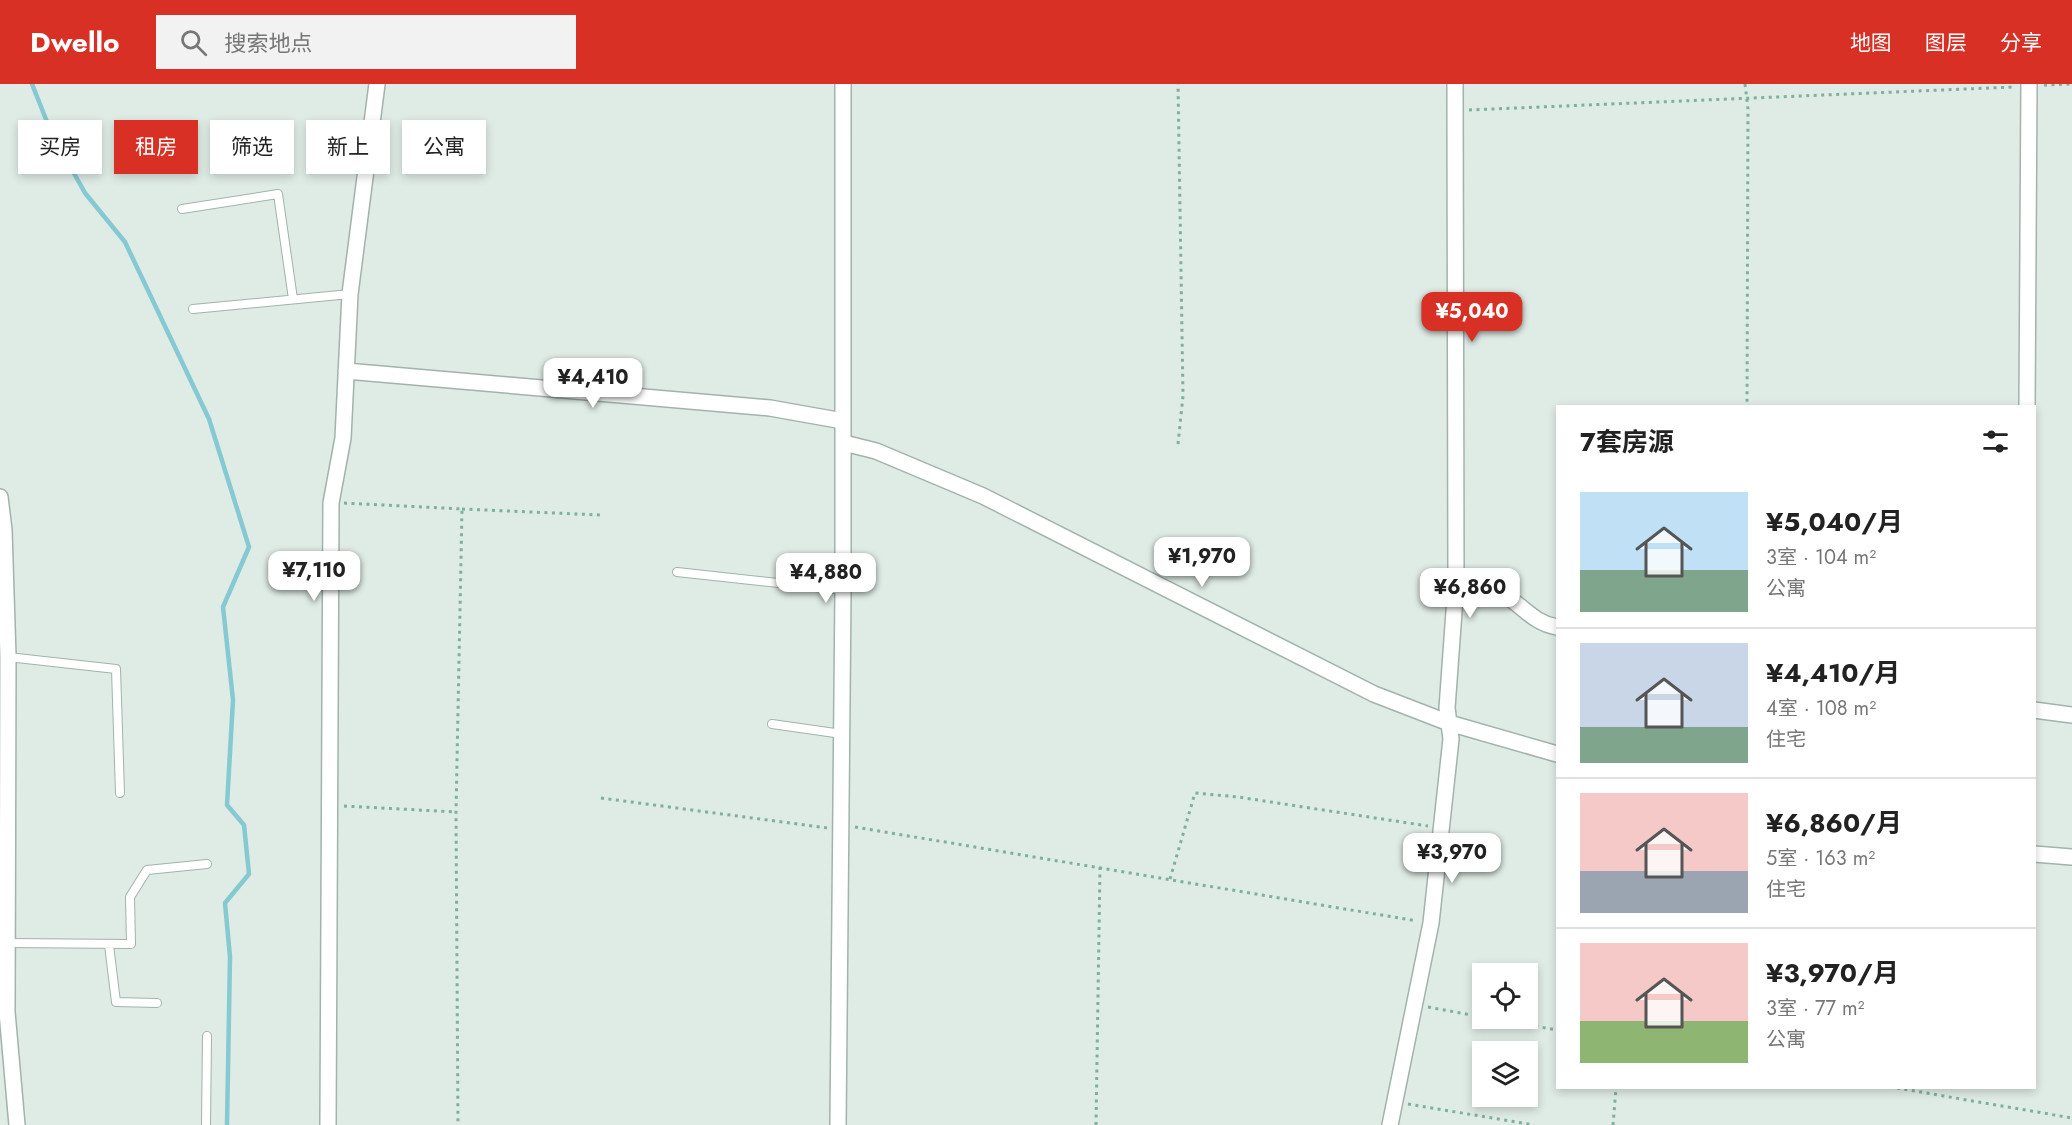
<!DOCTYPE html>
<html lang="zh">
<meta charset="utf-8">
<style>
body{margin:0;font-family:Jost,"Noto Sans SC",sans-serif;background:#f2f2f2;color:#222;height:100vh;display:flex;flex-direction:column;font-size:22px;white-space:nowrap}
*{box-sizing:border-box;margin:0}
p{font-size:20px;color:#767676}
.icon{flex:none;width:33px;height:33px;fill:none;stroke:currentColor;stroke-width:2;stroke-linecap:round;stroke-linejoin:round}
.map{position:relative;flex:1;overflow:hidden}
.panel{position:absolute;left:1556px;top:321px;width:480px;height:684px;display:flex;flex-direction:column;background:#fff;border-radius:0px;box-shadow:0 3px 9px #0003}
.panel>*{flex:none}
.guide{position:absolute;left:18px;top:36px;width:570px;height:54px;display:flex;gap:12px}
.buttons{position:absolute;left:1472px;top:879px;display:grid;gap:12px}
.buttons a{display:grid;place-items:center;width:66px;height:66px;border-radius:0px;background:#fff;box-shadow:0 3px 9px #0003;font-size:30px}
.price{position:absolute;translate:-50% -51px;padding:0 14px;border-radius:12px;background:#fff;color:#222;font-size:20px;line-height:39px;filter:drop-shadow(0 2px 3px #0008)}
.price::after{content:'';position:absolute;left:50%;top:36px;width:18px;height:14px;margin-left:-9px;background:inherit;clip-path:polygon(0 0,100% 0,50% 100%)}
.price.active{background:#d93025;color:#fff}
ul{padding:0;list-style:none}
li{display:flex;align-items:center;gap:18px;height:150px;padding:0 24px}
li+li{border-top:2px solid #e0e0e0}
li span{display:grid;place-items:center;flex:none;width:168px;height:120px;border-radius:0px;color:#555}
li>.icon{margin-inline-start:auto}
span .icon{width:72px;height:72px;fill:#fffc;stroke-width:1}
li b{font-size:26px}
h2{display:flex;justify-content:space-between;align-items:center;height:72px;padding:0 24px;font-size:26px}
.chip{padding:0 21px;border-radius:0px;background:#fff;box-shadow:0 3px 9px #0003;font-size:21px;line-height:54px}
.chip.active{background:#d93025;color:#fff}
header{display:flex;align-items:center;gap:36px;box-sizing:border-box;height:84px;padding:0 30px;background:#d93025;color:#fff}
header strong{font-size:28px}
nav{display:flex;gap:33px;margin-inline-start:auto;font-size:21px}
.search{width:420px;height:54px;background:#f2f2f2;display:flex;align-items:center;gap:15px;box-sizing:border-box;padding:0 21px;border-radius:0px;color:#767676;font-size:22px}
.map>svg:first-child{display:block}
</style>
<header>
<strong>Dwello</strong>
<div class="search"><svg class="icon" aria-label="search" viewBox="0 0 24 24"><circle cx="10" cy="10" r="6"/><path d="M15 15l6 6"/></svg>搜索地点</div>
<nav><a>地图</a><a>图层</a><a>分享</a></nav>
</header>
<div class="map">
<svg width="2072" height="1041" viewBox="0 0 2072 1041">
<rect width="100%" height="100%" fill="#dfebe5"/>
<g fill="none" stroke-linecap="round" stroke-linejoin="round">
<path stroke="#85c9d2" stroke-width="4.5" d="M32 0 51 48 85 109 125 158 209 335 249 463 223 523 233 616 227 721 244 741 249 790 225 819 230 873 227 1041"/>
<defs>
<path id="service" d="M182 125 278 110 293 215
M193 225 350 210
M677 488 843 506
M8 573 116 585 120 709
M772 640 842 650
M7 859 131 860 130 813 147 786 207 780
M109 861 116 918 157 919
M206 1041 207 952"/>
<path id="minor" d="M346 287 770 324 843 337
M2027 322 2029 0
M844 359 876 367 983 412 1374 610 1449 639 1557 670
M0 413 4 446 8 573 7 928 17 1041
M1456 500C1472 503 1491 504 1506 512 1525 524 1534 539 1557 543
M2034 626 2072 631
M2034 770 2072 773
M328 1041 331 419 343 354 350 210 377 0
M838 1041 843 506V0
M1390 1041 1431 839 1451 655 1447 624 1456 500 1455 0"/>
</defs>
<use href="#service" stroke="#a2b3ac" stroke-width="10"/>
<use href="#minor" stroke="#a2b3ac" stroke-width="18"/>
<path stroke="#7fb09f" stroke-width="3" stroke-dasharray="3 4.5" stroke-linecap="butt" d="M1745 0 1748 25 1747 322
M2044 1 2072 0
M1469 26 2013 3
M1178 360 1183 312 1178 0
M344 419 462 425 456 728 458 1040
M462 425 600 431
M601 714 828 744
M344 722 456 728
M855 743 1417 837
M1170 795 1195 709 1238 713 1428 742
M1428 923 1482 933
M1491 934 1557 946
M1897 1004 2072 1034
M1408 1020 1534 1041
M1096 1041 1100 783
M1613 1041 1616 1004"/>
<use href="#service" stroke="#fff" stroke-width="8"/>
<use href="#minor" stroke="#fff" stroke-width="15"/>
</g>
</svg>
<div class="buttons">
<a><svg class="icon" aria-label="locate" viewBox="0 0 24 24"><circle cx="12" cy="12" r="6"/><path d="M12 2v4M12 18v4M2 12h4M18 12h4"/></svg></a>
<a><svg class="icon" aria-label="layers" viewBox="0 0 24 24"><path d="M12 4l9 5-9 5-9-5zM3 14l9 5 9-5"/></svg></a>
</div>
<b class="price active" style="left:1472px;top:259px">¥5,040</b>
<b class="price" style="left:593px;top:325px">¥4,410</b>
<b class="price" style="left:1202px;top:504px">¥1,970</b>
<b class="price" style="left:314px;top:518px">¥7,110</b>
<b class="price" style="left:826px;top:520px">¥4,880</b>
<b class="price" style="left:1470px;top:535px">¥6,860</b>
<b class="price" style="left:1452px;top:800px">¥3,970</b>
<div class="guide">
<a class="chip">买房</a>
<a class="chip active">租房</a>
<a class="chip">筛选</a>
<a class="chip">新上</a>
<a class="chip">公寓</a>
</div>
<section class="panel">
<h2>7套房源<svg class="icon" aria-label="filters" viewBox="0 0 24 24"><path d="M4 7h16M4 17h16"/><circle cx="9" cy="7" r="2"/><circle cx="15" cy="17" r="2"/></svg></h2>
<ul>
<li><span style="background:linear-gradient(#bfe0f5 65%,#7fa58c 0)"><svg class="icon" aria-label="home" viewBox="0 0 24 24"><path d="M3 11l9-7 9 7M6 9v11h12V9"/></svg></span><div><b>¥5,040/月</b><p>3室 · 104 m²</p><p>公寓</p></div></li>
<li><span style="background:linear-gradient(#c9d6e8 70%,#7fa58c 0)"><svg class="icon" aria-label="home" viewBox="0 0 24 24"><path d="M3 11l9-7 9 7M6 9v11h12V9"/></svg></span><div><b>¥4,410/月</b><p>4室 · 108 m²</p><p>住宅</p></div></li>
<li><span style="background:linear-gradient(#f6c9c9 65%,#9aa5b1 0)"><svg class="icon" aria-label="home" viewBox="0 0 24 24"><path d="M3 11l9-7 9 7M6 9v11h12V9"/></svg></span><div><b>¥6,860/月</b><p>5室 · 163 m²</p><p>住宅</p></div></li>
<li><span style="background:linear-gradient(#f6c9c9 65%,#8fb573 0)"><svg class="icon" aria-label="home" viewBox="0 0 24 24"><path d="M3 11l9-7 9 7M6 9v11h12V9"/></svg></span><div><b>¥3,970/月</b><p>3室 · 77 m²</p><p>公寓</p></div></li>
</ul>
</section>
</div>
